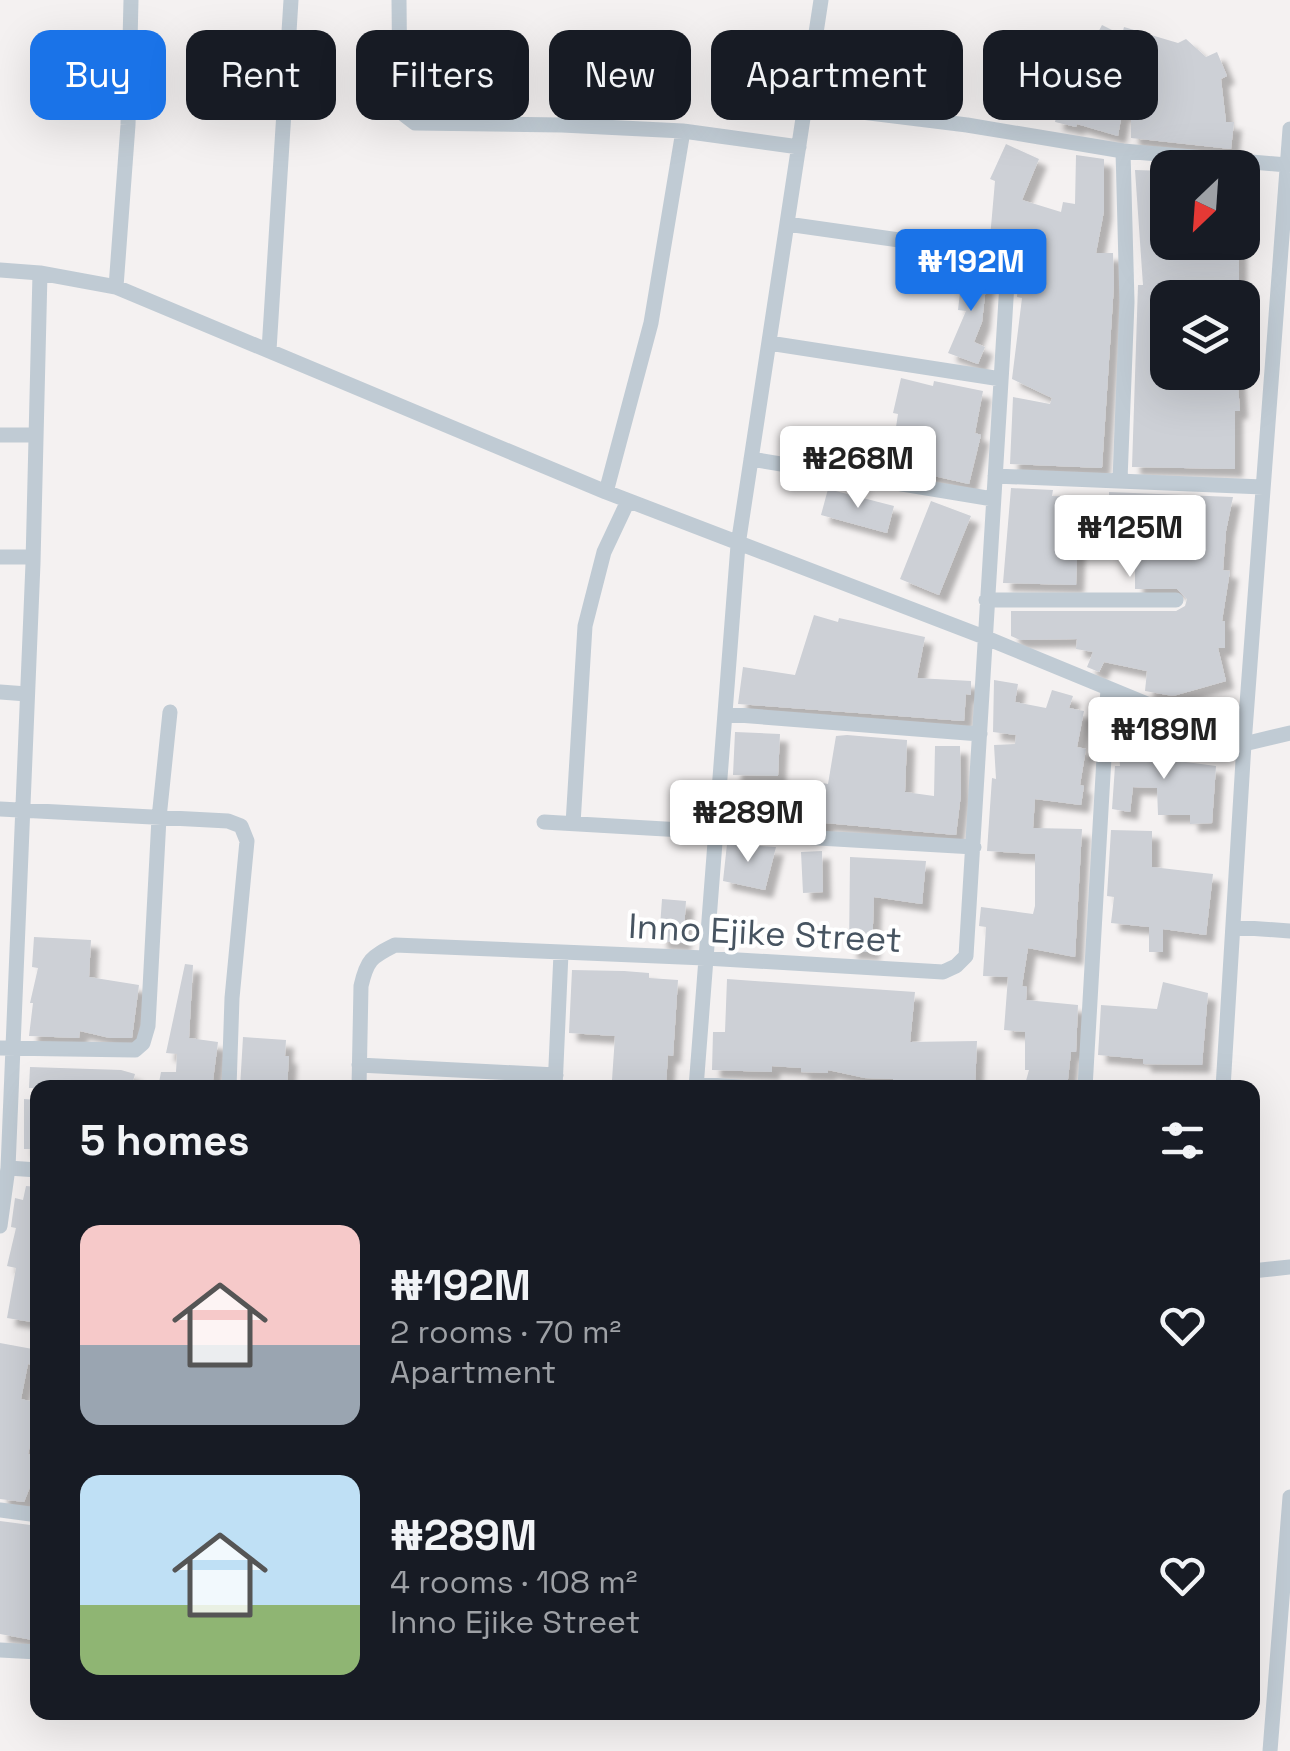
<!DOCTYPE html>
<meta charset="utf-8">
<style>
body{margin:0;font-family:"Space Grotesk",sans-serif;background:#242831;color:#f1f3f6;height:100vh;display:flex;flex-direction:column;font-size:38px;white-space:nowrap}
*{box-sizing:border-box;margin:0}
p{font-size:32px;color:#9ea1a6}
.icon{flex:none;width:55px;height:55px;fill:none;stroke:currentColor;stroke-width:2;stroke-linecap:round;stroke-linejoin:round}
.map{position:relative;flex:1;overflow:hidden}
.panel{position:absolute;left:30px;top:1080px;width:1230px;height:640px;display:flex;flex-direction:column;background:#171b24;border-radius:20px;box-shadow:0 10px 40px #0002}
.panel>*{flex:none}
.top-card{position:absolute;left:30px;top:30px;width:1230px;height:90px;display:flex;gap:20px}
.needle{width:65px;rotate:205deg}
.controls{position:absolute;left:1150px;top:150px;display:grid;gap:20px}
.controls a{display:grid;place-items:center;width:110px;height:110px;border-radius:20px;background:#171b24;box-shadow:0 10px 40px #0002;font-size:50px}
.price{position:absolute;translate:-50% -85px;padding:0 22px;border-radius:10px;background:#fff;color:#222;font-size:32px;line-height:65px;filter:drop-shadow(0 2px 5px #0008)}
.price::after{content:'';position:absolute;left:50%;top:60px;width:30px;height:22px;margin-left:-15px;background:inherit;clip-path:polygon(0 0,100% 0,50% 100%)}
.price.on{background:#1a73e8;color:#fff}
ul{padding:0;list-style:none}
li{display:flex;align-items:center;gap:30px;height:250px;padding:0 50px}
li span{display:grid;place-items:center;flex:none;width:280px;height:200px;border-radius:20px;color:#555}
li>.icon{margin-inline-start:auto}
span .icon{width:120px;height:120px;fill:#fffc;stroke-width:1}
li b{font-size:42px}
h2{display:flex;justify-content:space-between;align-items:center;height:120px;padding:0 50px;font-size:42px}
.chip{padding:0 35px;border-radius:20px;background:#171b24;box-shadow:0 10px 40px #0002;font-size:35px;line-height:90px}
.chip.on{background:#1a73e8;color:#fff}
.map>svg:first-child{display:block}
</style>
<div class="map">
<svg width="1290" height="1751" viewBox="0 0 1290 1751">
<defs>
<filter id="shadow"><feDropShadow dx="8" dy="8" stdDeviation="2.5" flood-color="#0004"/></filter>
</defs>
<rect width="100%" height="100%" fill="#f4f1f1"/>
<path fill="#cdd0d6" filter="url(#shadow)" d="M1102 25 1122 35 1124 27 1178 43 1186 39 1206 57 1217 52 1227 76 1221 79 1226 122H1234L1231 149 1131 138V114L1122 113 1118 136 1077 124 1076 127 1055 122 1064 82 1089 87 1095 65 1084 59Z
M1006 144 1039 159 1022 200 1061 212 1063 202 1075 204 1076 155 1104 159V211L1096 253H1113L1114 284 1102 468 1010 464 1013 397 1050 404 1052 398 1012 379 1022 298 1017 297 1020 248 1014 247 1017 240 990 238 995 181 990 179Z
M1135 170 1168 171V242H1239V298H1168V372H1237L1240 411H1235V469L1132 467 1138 285H1143Z
M963 266 988 268 982 322 974 342 985 347 978 364 948 353 966 311 958 310Z
M901 378 933 386 934 381 983 391 975 433 981 435 969 484 890 466 898 414 893 413Z
M1011 488 1053 490 1052 496 1109 498V492L1233 497 1226 531 1223 570 1230 571 1222 621H1225V648H1218L1226 681 1173 696 1145 691 1147 671 1104 662 1099 672 1087 667 1093 652 1076 649 1077 639 1020 640 1011 636V611H1176L1185 606 1187 599 1177 589H1135V534L1078 535 1076 585 1003 583Z
M828 489 894 506 887 533 821 515Z
M931 501 971 516 939 595 900 579Z
M814 615 838 622 839 618 925 637 917 678 971 681V695L966 694 964 721 738 704 743 667 795 675Z
M994 680 1018 684 1015 702 1046 708 1052 690 1073 696 1069 708 1084 711 1077 747 1086 749 1080 785 1084 786 1081 805 1035 799 1033 828 1082 829 1075 957 1028 948 1022 986 1027 987 1026 1000 1078 1005 1076 1052H1071L1067 1088H1024L1029 1070H1025V1032L1004 1030 1008 977 983 976 986 927 979 926 981 907 1033 914 1035 906V854L987 851 992 778 996 779 994 745 1015 744 1016 735 993 732Z
M735 732 780 734 778 776 733 775Z
M847 735 907 740 905 792 934 796 935 746H960L961 794 956 835 825 823V827L801 826 800 788H811L812 781 828 784 836 736Z
M1133 735 1134 743 1159 748 1156 758 1216 766 1212 823 1190 824V815H1158L1157 788 1133 787 1130 812 1112 809 1115 766H1120L1118 736Z
M729 813 780 817 779 824 728 821Z
M1111 830 1152 831V867L1213 874 1206 935 1163 929V952H1149V927L1111 923 1114 897 1107 896Z
M727 844 776 847 765 890 723 881Z
M822 851 823 892 803 893 801 852Z
M850 857 926 861 922 904 874 897 872 952 849 951Z
M662 899 686 901 683 943 659 941Z
M34 937 91 940 89 977 139 985 132 1038H110L80 1031 79 1038 29 1036 33 1003H30L38 968 32 967Z
M185 964 193 965 189 1038 218 1042 212 1088H158L161 1072H176L177 1054 166 1053Z
M572 970 624 971 649 973V978L678 980 673 1056 668 1055 666 1084 612 1080 615 1036 569 1033Z
M727 979 915 992 910 1042 977 1041 975 1088 944 1086V1081H893V1079L865 1078 828 1070V1073L801 1072V1068L772 1066V1072L712 1070 713 1032H725Z
M1163 982 1208 993 1202 1065 1143 1064V1059L1098 1055 1101 1005 1157 1009Z
M243 1037 286 1040 285 1056H289L287 1088H240Z
M30 1067 121 1070 135 1074 131 1088H29Z
M24 1099 38 1100V1149H24Z
M26 1186 38 1187V1323L7 1318 16 1268 7 1266 16 1228 11 1227 15 1198 23 1200Z
M0 1343 38 1350V1366L28 1364 21 1399 38 1403V1425L35 1424 28 1454 38 1457V1478L34 1477 24 1502 0 1499Z
M0 1521 38 1526V1641L0 1634Z"/>
<g fill="none" stroke-linecap="round" stroke-linejoin="round">
<path stroke="#c0cbd4" stroke-width="15" d="M399 0 400 99 402 113 415 123 562 125 683 131 799 147
M805 105 967 125 1123 151 1287 165
M0 270 40 273 116 287 606 492 984 637 1244 744 1290 733
M116 287 128 125 131 0
M769 343 1001 379
M269 350 291 0
M0 435H35
M751 459 993 499
M995 476 1263 487
M1120 480 1127 302 1123 151
M606 492 651 323 683 131
M0 557H33
M986 600H1176
M0 692 27 694
M725 714 980 734
M0 809 228 821 241 826 247 841 232 998 229 1088
M544 822 974 847
M573 824 585 626 604 552 628 501
M1233 927 1290 931
M0 1048 135 1050 143 1043 148 1026 159 818 170 712
M359 1065 556 1075
M696 1084 752 1088
M359 1088 361 986C367 960 371 957 395 945L705 958 943 972 956 966 966 956 1008 266 990 253 787 224
M555 1088 561 953
M696 1088 738 545 821 0
M1085 1088 1108 688
M1223 1088 1244 744 1290 129
M8 1168 38 1170
M0 1226 8 1168 33 563 40 273
M1252 1271 1290 1267
M0 1510 38 1515
M0 1650 38 1652
M1270 1751 1290 1497"/>
</g>
<g text-anchor="middle" dominant-baseline="central" stroke-width="8" stroke-linejoin="round" paint-order="stroke">
<g font-size="35" fill="#475461" stroke="#fff">
<text transform="translate(765 933) rotate(3)">Inno Ejike Street</text>
</g>
</g>
</svg>
<div class="controls">
<a><svg class="needle" viewBox="-14 -14 28 28"><path d="M0-13l5 13h-10z" fill="#e53935"/><path d="M0 13l5-13h-10z" fill="#9ea1a6"/></svg></a>
<a><svg class="icon" aria-label="layers" viewBox="0 0 24 24"><path d="M12 4l9 5-9 5-9-5zM3 14l9 5 9-5"/></svg></a>
</div>
<b class="price on" style="left:971px;top:314px">₦192M</b>
<b class="price" style="left:858px;top:511px">₦268M</b>
<b class="price" style="left:1130px;top:580px">₦125M</b>
<b class="price" style="left:1164px;top:782px">₦189M</b>
<b class="price" style="left:748px;top:865px">₦289M</b>
<div class="top-card">
<a class="chip on">Buy</a>
<a class="chip">Rent</a>
<a class="chip">Filters</a>
<a class="chip">New</a>
<a class="chip">Apartment</a>
<a class="chip">House</a>
</div>
<section class="panel">
<h2>5 homes<svg class="icon" aria-label="filters" viewBox="0 0 24 24"><path d="M4 7h16M4 17h16"/><circle cx="9" cy="7" r="2"/><circle cx="15" cy="17" r="2"/></svg></h2>
<ul>
<li><span style="background:linear-gradient(#f6c9c9 60%,#9aa5b1 0)"><svg class="icon" aria-label="home" viewBox="0 0 24 24"><path d="M3 11l9-7 9 7M6 9v11h12V9"/></svg></span><div><b>₦192M</b><p>2 rooms · 70 m²</p><p>Apartment</p></div><svg class="icon" aria-label="heart" viewBox="0 0 24 24"><path d="M12 20l-8-8c-3-5 5-10 8-4 3-6 11-1 8 4z"/></svg></li>
<li><span style="background:linear-gradient(#bfe0f5 65%,#8fb573 0)"><svg class="icon" aria-label="home" viewBox="0 0 24 24"><path d="M3 11l9-7 9 7M6 9v11h12V9"/></svg></span><div><b>₦289M</b><p>4 rooms · 108 m²</p><p>Inno Ejike Street</p></div><svg class="icon" aria-label="heart" viewBox="0 0 24 24"><path d="M12 20l-8-8c-3-5 5-10 8-4 3-6 11-1 8 4z"/></svg></li>
</ul>
</section>
</div>
